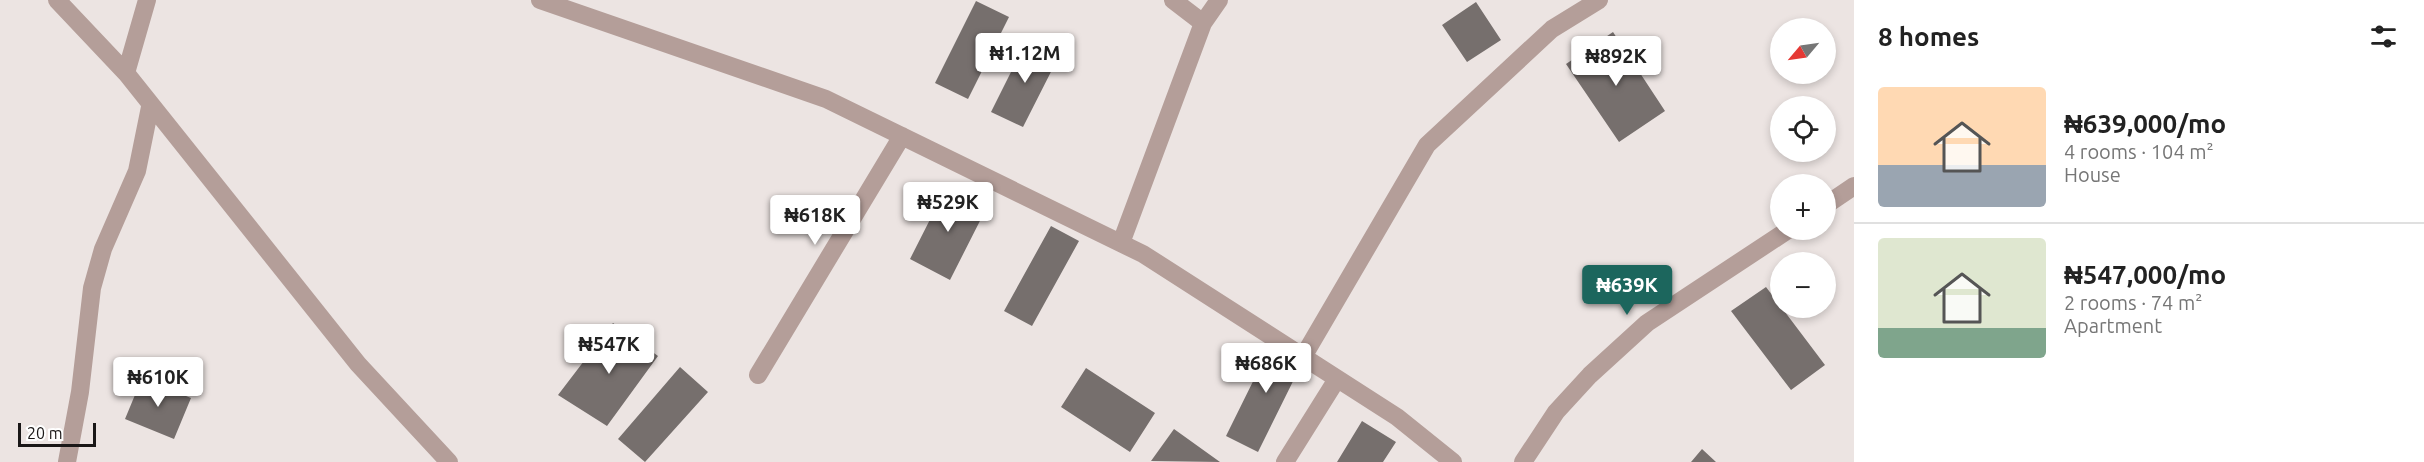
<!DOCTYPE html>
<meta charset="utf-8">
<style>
body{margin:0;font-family:Ubuntu,sans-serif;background:#f6f6f6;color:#222;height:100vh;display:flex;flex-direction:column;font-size:22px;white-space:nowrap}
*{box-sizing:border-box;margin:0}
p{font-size:20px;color:#767676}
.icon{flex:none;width:33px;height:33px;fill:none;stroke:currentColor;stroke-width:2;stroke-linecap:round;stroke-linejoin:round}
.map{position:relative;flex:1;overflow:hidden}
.sheet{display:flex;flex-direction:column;background:#fff;width:570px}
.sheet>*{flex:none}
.needle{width:39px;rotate:241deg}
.tools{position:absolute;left:1770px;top:18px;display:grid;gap:12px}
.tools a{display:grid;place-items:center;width:66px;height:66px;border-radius:50%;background:#fff;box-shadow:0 3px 9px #0003;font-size:30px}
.scale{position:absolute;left:18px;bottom:15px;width:78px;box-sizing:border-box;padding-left:6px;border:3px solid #1a1717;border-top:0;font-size:16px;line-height:21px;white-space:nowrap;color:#1a1717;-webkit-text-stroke:4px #fff;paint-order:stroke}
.price{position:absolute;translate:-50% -51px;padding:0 14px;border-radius:6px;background:#fff;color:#222;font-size:20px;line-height:39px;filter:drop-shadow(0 2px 3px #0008)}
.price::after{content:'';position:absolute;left:50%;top:36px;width:18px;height:14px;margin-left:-9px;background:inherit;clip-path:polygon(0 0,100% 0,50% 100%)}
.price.on{background:#1c665d;color:#fff}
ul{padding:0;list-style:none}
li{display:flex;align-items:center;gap:18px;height:150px;padding:0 24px}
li+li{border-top:2px solid #e0e0e0}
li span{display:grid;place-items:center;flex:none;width:168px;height:120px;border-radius:6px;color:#555}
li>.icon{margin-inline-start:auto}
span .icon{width:72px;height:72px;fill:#fffc;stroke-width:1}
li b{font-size:26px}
h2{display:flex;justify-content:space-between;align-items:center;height:72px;padding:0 24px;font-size:26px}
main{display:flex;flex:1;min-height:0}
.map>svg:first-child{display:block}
</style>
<main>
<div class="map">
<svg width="1854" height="462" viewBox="0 0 1854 462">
<rect width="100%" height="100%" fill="#ece4e2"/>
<path fill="#766f6d" d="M976 1 1009 17 968 99 935 83Z
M1476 2 1501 40 1467 62 1442 25Z
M1613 32 1665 111 1619 142 1566 64Z
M1027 40 1059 56 1023 127 991 112Z
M947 186 987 207 950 280 910 259Z
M1051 226 1079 241 1032 326 1004 311Z
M1766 287 1825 365 1791 390 1731 311Z
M613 323 658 356 607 426 558 395Z
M1275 337 1307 353 1258 452 1226 436Z
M680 367 708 392 645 462 618 439Z
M1086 368 1155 413 1130 452 1061 407Z
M142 378 191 398 174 439 125 419Z
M1362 421 1396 442 1383 462H1337Z
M1174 429 1220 462 1151 461Z
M1702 449 1716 462H1691Z"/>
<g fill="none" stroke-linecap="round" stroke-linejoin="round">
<path stroke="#b49e99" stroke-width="18" d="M57 0 126 73 358 364 449 462
M540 0 826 99 1143 254 1397 417 1453 462
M1173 0 1203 23
M126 73 147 0
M1826 205 1854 186
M1121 243 1203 23 1219 0
M1303 357 1427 145 1552 29 1599 0
M758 375 902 136
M67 462 80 392 92 288 103 249 137 171 150 107
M1285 462 1337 379
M1523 462 1556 412 1590 375 1647 323 1788 230"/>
</g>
</svg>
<div class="tools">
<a><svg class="needle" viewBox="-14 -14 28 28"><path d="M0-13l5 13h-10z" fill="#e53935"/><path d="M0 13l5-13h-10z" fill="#767676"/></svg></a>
<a><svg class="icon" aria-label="locate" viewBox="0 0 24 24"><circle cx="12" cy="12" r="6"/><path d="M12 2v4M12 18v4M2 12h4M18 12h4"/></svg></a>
<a>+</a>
<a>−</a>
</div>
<div class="scale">20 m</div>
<b class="price" style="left:1025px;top:84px">₦1.12M</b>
<b class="price" style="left:1616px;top:87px">₦892K</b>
<b class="price" style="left:948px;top:233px">₦529K</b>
<b class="price" style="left:815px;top:246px">₦618K</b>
<b class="price on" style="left:1627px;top:316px">₦639K</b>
<b class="price" style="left:609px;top:375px">₦547K</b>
<b class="price" style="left:1266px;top:394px">₦686K</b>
<b class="price" style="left:158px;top:408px">₦610K</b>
</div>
<section class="sheet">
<h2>8 homes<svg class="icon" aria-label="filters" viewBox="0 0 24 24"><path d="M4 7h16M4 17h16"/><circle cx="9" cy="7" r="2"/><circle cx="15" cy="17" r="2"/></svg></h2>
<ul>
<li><span style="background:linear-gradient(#ffd9b3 65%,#9aa5b1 0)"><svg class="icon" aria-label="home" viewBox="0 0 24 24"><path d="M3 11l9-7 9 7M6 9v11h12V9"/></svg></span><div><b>₦639,000/mo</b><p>4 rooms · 104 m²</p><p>House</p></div></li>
<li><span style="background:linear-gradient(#dfe7d0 75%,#7fa58c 0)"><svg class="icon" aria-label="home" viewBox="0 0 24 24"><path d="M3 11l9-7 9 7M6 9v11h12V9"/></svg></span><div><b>₦547,000/mo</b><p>2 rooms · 74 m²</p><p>Apartment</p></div></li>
</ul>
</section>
</main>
